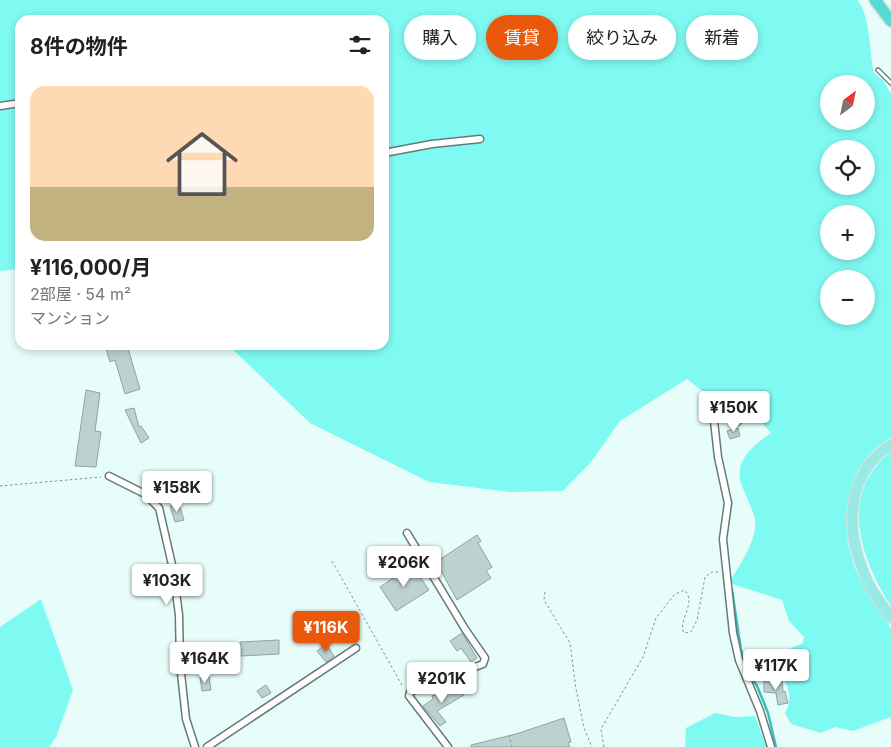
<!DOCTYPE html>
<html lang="ja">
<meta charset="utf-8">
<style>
body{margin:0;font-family:Inter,"Noto Sans JP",sans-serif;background:#f6f6f6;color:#222;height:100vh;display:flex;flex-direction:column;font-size:19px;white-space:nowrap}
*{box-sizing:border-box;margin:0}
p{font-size:16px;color:#767676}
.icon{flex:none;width:28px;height:28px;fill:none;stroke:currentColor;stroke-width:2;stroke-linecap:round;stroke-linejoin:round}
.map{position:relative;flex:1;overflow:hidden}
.drawer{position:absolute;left:15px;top:15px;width:374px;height:335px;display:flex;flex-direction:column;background:#fff;border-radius:15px;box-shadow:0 2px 8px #0003}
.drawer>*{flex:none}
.banner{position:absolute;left:404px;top:15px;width:411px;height:45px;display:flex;gap:10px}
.needle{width:32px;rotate:33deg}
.controls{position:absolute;left:820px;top:75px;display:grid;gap:10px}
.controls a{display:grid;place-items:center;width:55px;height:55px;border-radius:50%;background:#fff;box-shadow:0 2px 8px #0003;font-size:25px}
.price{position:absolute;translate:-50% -42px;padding:0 11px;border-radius:5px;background:#fff;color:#222;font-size:16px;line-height:32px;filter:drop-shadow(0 1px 2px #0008)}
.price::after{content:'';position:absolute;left:50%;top:30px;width:15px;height:11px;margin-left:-8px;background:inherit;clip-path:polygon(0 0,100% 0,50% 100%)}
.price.selected{background:#ea580c;color:#fff}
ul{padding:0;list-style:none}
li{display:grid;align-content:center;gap:10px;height:265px;padding:0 15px}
li span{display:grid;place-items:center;height:155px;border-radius:15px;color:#555}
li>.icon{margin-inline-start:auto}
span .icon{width:90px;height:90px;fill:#fffc;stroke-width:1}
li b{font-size:21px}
h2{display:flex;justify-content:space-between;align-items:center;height:60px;padding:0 15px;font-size:21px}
.tag{padding:0 18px;border-radius:22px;background:#fff;box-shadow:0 2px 8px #0003;font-size:18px;line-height:45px}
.tag.selected{background:#ea580c;color:#fff}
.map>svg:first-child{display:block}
</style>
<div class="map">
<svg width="891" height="747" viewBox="0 0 891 747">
<rect width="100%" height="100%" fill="#e7fdfa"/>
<path fill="#7ffaf2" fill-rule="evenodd" d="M0 0H857C871 15 869 53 874 73L883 80 891 94V438C842 463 837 531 859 577 864 587 890 623 891 629 891 637 891 647 891 655 891 676 891 696 891 717L853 731 835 727 821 733 791 724 785 713C797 692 781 676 771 657L803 643 804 637 789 621 782 600 729 583C739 566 758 540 755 519 752 507 745 495 741 483 734 460 755 444 771 433L733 392 708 396 687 379 620 421 591 462 563 491 511 492 429 482 310 423 228 345H384V20H20V269L0 271ZM829 84H866V121H829ZM829 149H866V186H829ZM829 214H866V251H829ZM829 279H866V316H829Z
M891 452V606C860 558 838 493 891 452Z
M41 599 73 690 56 737 49 747H0V627Z
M715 713 735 717 755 716 766 747H685L686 728Z"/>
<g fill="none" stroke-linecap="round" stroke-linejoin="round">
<path stroke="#37c1b9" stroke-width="2.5" d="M732 590 741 650 750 675 757 686 768 713 776 747"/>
</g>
<path fill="#bcd2d0" stroke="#8fa4a2" d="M105 345H127L140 389 125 394 115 360 110 362Z
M86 390 100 393 95 431 101 432 96 467 75 466Z
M735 402 749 417 739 426 727 411Z
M134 408 139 427 141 426 149 438 141 443 125 410Z
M738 428 740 436 730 439 727 431Z
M179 504 184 520 175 522 170 506Z
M477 535 481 541 478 543 492 567 486 571 491 578 457 600 436 562Z
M412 565 429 590 396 611 380 587Z
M462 633 477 658 471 662 461 648 457 651 450 641Z
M279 640V654L241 656 240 642Z
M326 644 334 656 326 662 317 651Z
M201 656 204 669 193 671 190 658Z
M209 676 211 690 202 691 200 677Z
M782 680 783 692 785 691 788 703 778 705 776 693 764 692V681Z
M266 685 271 693 262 698 257 691Z
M456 688 458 691 462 689 464 695 437 711 446 722 440 726 423 706 433 699 432 696Z
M564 718 571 742 568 743 570 747H471V745L516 734Z"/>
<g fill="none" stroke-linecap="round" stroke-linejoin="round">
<defs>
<path id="service" d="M878 70 891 83"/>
<path id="minor" d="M0 106 20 103
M384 153 432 144 480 139
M714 421 718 457 728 503 723 539 733 633 739 660 760 711 771 747
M109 476 145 494 159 508 173 569 179 615 180 664 186 719 195 747
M407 533 465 629 485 658 483 664 410 692 409 696 448 747
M207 747 356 648"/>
<path id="primary" d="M891 445C848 471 845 525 862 568 868 587 880 602 891 618"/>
<path id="motorway" d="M875 0 891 21"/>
</defs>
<use href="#service" stroke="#667a78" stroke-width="5.5"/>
<use href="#minor" stroke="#667a78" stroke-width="9"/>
<use href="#primary" stroke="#dbdcdc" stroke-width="12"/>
<use href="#motorway" stroke="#dbdcdc" stroke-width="14"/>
<path stroke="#82918f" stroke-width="1" stroke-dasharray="2.5 2.5" stroke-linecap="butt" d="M0 486 101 477
M332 561 403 687
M545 592 544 600 570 643 576 689 584 728 592 747
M509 735 512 747
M604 747 601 729 643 657 656 618 674 595 684 590C698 602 677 621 684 633L691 632 697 620 705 577 712 572H720"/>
<use href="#service" stroke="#fff" stroke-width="3"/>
<use href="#minor" stroke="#fff" stroke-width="6"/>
<use href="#primary" stroke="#98eae5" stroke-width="10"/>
<use href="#motorway" stroke="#54dcd4" stroke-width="11"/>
</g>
</svg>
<div class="controls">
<a><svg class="needle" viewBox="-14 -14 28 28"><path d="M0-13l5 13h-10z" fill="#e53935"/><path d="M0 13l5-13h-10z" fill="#767676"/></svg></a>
<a><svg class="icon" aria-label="locate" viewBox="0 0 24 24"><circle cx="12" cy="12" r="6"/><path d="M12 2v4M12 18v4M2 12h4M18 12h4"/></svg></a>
<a>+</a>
<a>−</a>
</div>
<b class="price" style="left:734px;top:433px">¥150K</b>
<b class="price" style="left:177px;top:513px">¥158K</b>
<b class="price" style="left:404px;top:588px">¥206K</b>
<b class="price" style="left:167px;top:606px">¥103K</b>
<b class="price selected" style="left:326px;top:653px">¥116K</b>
<b class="price" style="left:205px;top:684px">¥164K</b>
<b class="price" style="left:776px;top:691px">¥117K</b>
<b class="price" style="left:442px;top:704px">¥201K</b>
<div class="banner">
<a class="tag">購入</a>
<a class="tag selected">賃貸</a>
<a class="tag">絞り込み</a>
<a class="tag">新着</a>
</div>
<section class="drawer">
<h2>8件の物件<svg class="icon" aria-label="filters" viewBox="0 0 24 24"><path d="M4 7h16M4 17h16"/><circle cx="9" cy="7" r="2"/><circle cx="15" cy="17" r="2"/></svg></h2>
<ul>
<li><span style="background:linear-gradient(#ffd9b3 65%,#c2b280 0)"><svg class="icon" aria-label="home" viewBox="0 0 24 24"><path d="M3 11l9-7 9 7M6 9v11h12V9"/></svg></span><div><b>¥116,000/月</b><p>2部屋 · 54 m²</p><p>マンション</p></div></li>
</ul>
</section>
</div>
